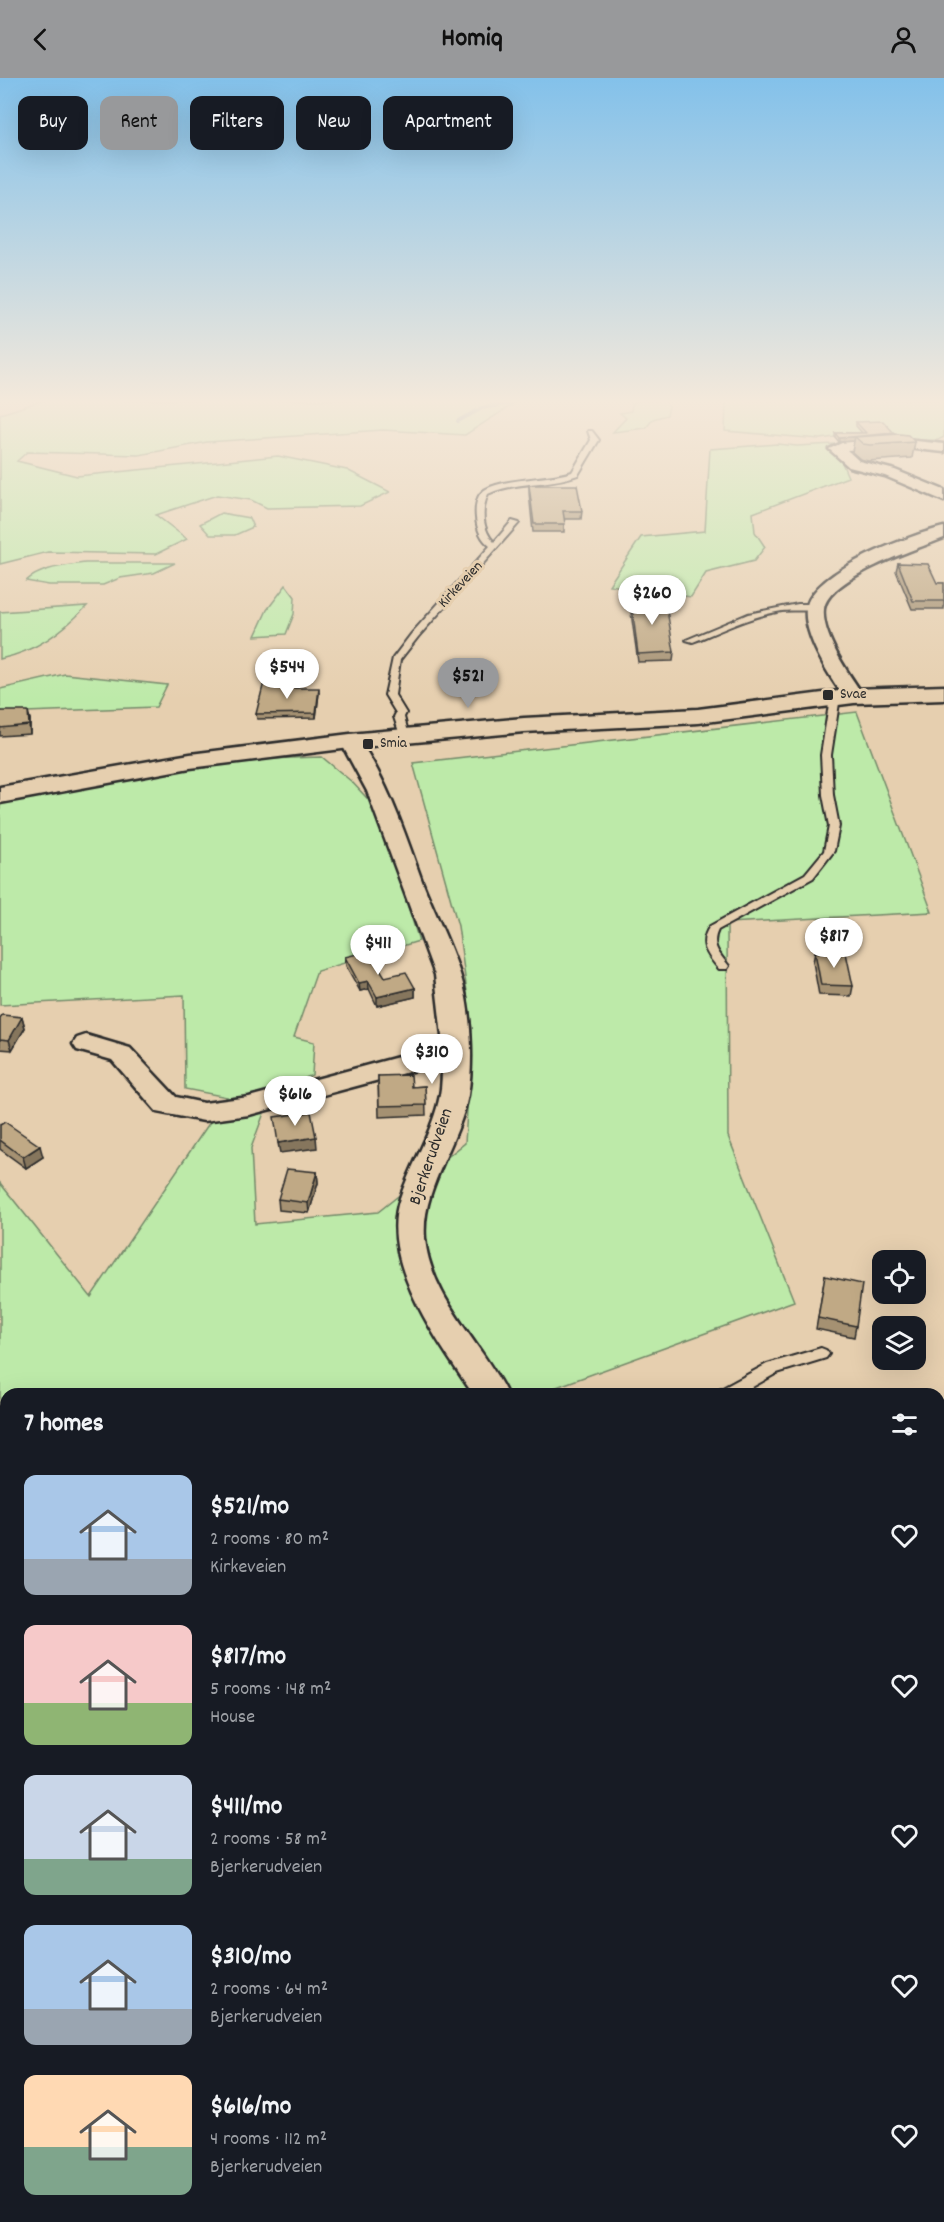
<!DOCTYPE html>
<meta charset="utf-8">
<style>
body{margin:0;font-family:Dekko,sans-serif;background:#20242c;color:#f1f3f6;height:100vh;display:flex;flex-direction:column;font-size:22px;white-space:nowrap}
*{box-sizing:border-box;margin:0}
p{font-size:20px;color:#9ea1a6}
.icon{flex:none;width:33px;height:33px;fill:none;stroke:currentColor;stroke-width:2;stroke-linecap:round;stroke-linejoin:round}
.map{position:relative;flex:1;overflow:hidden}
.sheet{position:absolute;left:0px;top:1310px;width:945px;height:836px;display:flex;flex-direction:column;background:#171b24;border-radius:18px 18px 0 0;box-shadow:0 6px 24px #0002}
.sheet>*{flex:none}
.hud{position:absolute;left:18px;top:18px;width:600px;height:54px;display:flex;gap:12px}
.tools{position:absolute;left:872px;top:1172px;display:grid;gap:12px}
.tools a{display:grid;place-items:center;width:54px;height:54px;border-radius:12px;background:#171b24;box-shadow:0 6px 24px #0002;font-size:30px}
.price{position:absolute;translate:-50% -51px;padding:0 14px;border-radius:21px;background:#fff;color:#222;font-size:20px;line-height:39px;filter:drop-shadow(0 2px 3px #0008)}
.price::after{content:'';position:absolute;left:50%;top:36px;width:18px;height:14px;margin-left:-9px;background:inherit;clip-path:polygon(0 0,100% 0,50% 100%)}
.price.current{background:#98999b;color:#111}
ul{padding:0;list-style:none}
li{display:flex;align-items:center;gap:18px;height:150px;padding:0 24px}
li span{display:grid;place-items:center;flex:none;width:168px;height:120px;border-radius:12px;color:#555}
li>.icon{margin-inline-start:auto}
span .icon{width:72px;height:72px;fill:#fffc;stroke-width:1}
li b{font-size:26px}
h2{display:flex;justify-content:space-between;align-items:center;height:72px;padding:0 24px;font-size:26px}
.pill{padding:0 21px;border-radius:12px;background:#171b24;box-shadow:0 6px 24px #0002;font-size:21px;line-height:54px}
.pill.current{background:#98999b;color:#111}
header{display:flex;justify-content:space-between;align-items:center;height:78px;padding:0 24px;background:#98999b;color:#111;font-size:27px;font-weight:700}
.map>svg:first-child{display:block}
</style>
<header><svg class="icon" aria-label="back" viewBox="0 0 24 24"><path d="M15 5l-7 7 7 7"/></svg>Homiq<svg class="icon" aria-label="person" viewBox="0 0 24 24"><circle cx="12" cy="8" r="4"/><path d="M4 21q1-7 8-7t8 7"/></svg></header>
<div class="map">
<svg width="944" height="2144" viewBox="0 0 944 2144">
<rect width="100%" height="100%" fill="#e6cfaf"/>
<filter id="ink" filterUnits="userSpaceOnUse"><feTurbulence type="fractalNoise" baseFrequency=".0167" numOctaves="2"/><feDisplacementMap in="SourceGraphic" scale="12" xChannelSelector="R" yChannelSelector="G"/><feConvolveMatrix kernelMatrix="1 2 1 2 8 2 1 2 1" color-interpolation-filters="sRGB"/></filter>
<g filter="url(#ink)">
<path fill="#bdeaa9" stroke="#748a6a" stroke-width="1.5" d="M45 322H520L465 357 383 352 207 364 139 377 27 374 17 383 77 398 278 378 347 392 390 414 360 428 267 430 251 422 217 417 156 437 187 461 156 476 48 474 0 486V336Z
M641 322H665L669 329 667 337 653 341 646 350 613 354 626 340 620 335 631 333 632 326Z
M726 322H944V359L938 362H863L849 357 820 361 725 353Z
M777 366 797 368 834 366 848 399 753 435 755 454 765 469 754 483 706 495 691 519 609 507 641 459 705 453 710 371Z
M221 435 249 440 253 449 235 457H210L200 446Z
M85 485H175L154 495 120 500 103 507H49L26 503C41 489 66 488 85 485Z
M286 507 295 519 294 536 286 556 255 558 267 532Z
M87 528C61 555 36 573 0 581V534Z
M65 596 167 607 156 629 0 635V611Z
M857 634 932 834 727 845 728 1058 794 1223 540 1315 6 1316V2139H939V1591L944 1589V2144H0V1105L91 1219 227 1019 185 1011 184 917 0 927V725C106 706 214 680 322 679L352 704 377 731 419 863 317 893 294 959 314 964 312 997 271 1016 251 1070 255 1146 378 1134 465 1065 472 951 458 848 413 685Z"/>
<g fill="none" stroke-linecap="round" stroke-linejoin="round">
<path stroke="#65909f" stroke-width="4" d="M458 343 482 330 511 325 510 322"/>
<defs>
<path id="lane" d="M588 353H592L599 362 578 397C549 408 516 403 488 416 481 432 482 451 494 464L512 443 519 445 418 559 400 582 395 617 406 635 404 639 409 658 401 660 394 639 396 635 385 617 393 580 412 555 490 468C481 461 477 451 476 440 475 432 476 419 482 414 496 400 550 402 572 394L591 362Z
M798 526H815L819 529C811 535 793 531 782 533 751 538 722 552 693 564L686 562 748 536Z
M830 618 839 625 831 677 833 717 839 748 834 773 813 800 718 852C710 868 720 876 729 888L727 891H719C706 876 698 865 710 848L805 796 824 773 829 748 823 717 821 677 829 626 825 621Z
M821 1270 826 1272 829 1276 826 1280 777 1295 740 1316H717L719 1312 767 1286Z"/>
<path id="street" d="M897 361 944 366V374L897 369 847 372 859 383 895 392 944 412V423L885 398 849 389 829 371 844 364Z
M944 449V460C917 471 828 499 824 531 821 557 850 598 864 618L861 622H847C832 604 799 551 807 527 818 491 910 457 944 449Z
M350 657 357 659C388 703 404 753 422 803 434 834 450 864 460 896 471 929 474 983 468 1017 459 1066 421 1110 425 1160 430 1219 482 1265 507 1316H473C439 1265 378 1183 400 1120 412 1085 433 1053 440 1017 442 1007 442 995 442 985L249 1037 204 1043 157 1034 112 982 77 972 73 966 77 960 86 957 130 970 176 1019 204 1025 249 1019 443 967 435 897 367 713 340 663 343 659Z"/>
<path id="secondary" d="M944 608V622L854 625 698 645 524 654 350 670 190 690 0 725V709L190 676 350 656 524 640 698 631 854 611Z"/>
</defs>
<use href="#lane" stroke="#2b2b2b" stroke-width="4"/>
<use href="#street" stroke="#2b2b2b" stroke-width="5"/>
<use href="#secondary" stroke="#2b2b2b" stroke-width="5"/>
<use href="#lane" fill="#e6cfaf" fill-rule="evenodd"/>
<use href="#street" fill="#e6cfaf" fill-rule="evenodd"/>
<use href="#secondary" fill="#e6cfaf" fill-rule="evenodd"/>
</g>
<path fill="#a59172" stroke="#2b2b2b" stroke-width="1.5" d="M856 344 915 364 912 380 868 383 860 381 852 374 854 363 839 364 835 359V355H862L856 348Z
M529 407 582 433 581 441H564V454H533L529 415Z
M898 485 937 505H944V531H912L896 493Z
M631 520 674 574 673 583 638 584 630 528Z
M286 610 319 615 316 640 257 641 256 636Z
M0 633 30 641V656L0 658Z
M815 874 853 908 851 918 819 917 813 884Z
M345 879 385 899 415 910V919L377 928 369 911 360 913 346 888Z
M22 939 25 950 12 972 0 971V940Z
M378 998 412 1009 425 1008 426 1037 379 1039Z
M0 1047 43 1079 26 1090 0 1071Z
M317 1094 318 1105 309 1135 279 1132 278 1121Z
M825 1198 856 1248 854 1259 816 1251Z"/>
<path fill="#86765d" stroke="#2b2b2b" stroke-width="1.5" d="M894 355 893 359H855L854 363 839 364V360Z
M319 610V615L316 640V635Z
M28 633 30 641V656L29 647Z
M368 903 369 911 360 913 359 905Z
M415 910V919L377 928V919Z
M22 939 25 950 12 972 9 962Z
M316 1059 317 1070 280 1075 278 1065Z
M40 1068 43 1079 26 1090 23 1079Z
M317 1094 318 1105 309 1135 308 1125Z"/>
<path fill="#c0a985" stroke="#2b2b2b" stroke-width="1.5" d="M883 343 894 355 839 360 835 355H866L856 344Z
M900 356 908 357 915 364 870 367 863 366 855 359Z
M529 407H577L582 433H563L565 446H534Z
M898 485 928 486 937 505H944V523H913Z
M631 520H665L674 574 638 576Z
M264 604H286L285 610H319L316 635 256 636Z
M0 633H28L29 647 0 650Z
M369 873 385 899 406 894 415 910 377 919 368 903 359 905 345 879Z
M815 874 846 875 853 908 821 907Z
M2 937 22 939 9 962 0 961V940Z
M411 997 412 1009 425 1008 426 1027 379 1028 378 998Z
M311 1034 316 1059 278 1065 274 1039Z
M5 1044 40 1068 23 1079 0 1062V1047Z
M287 1091 317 1094 308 1125 278 1121Z
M825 1198 862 1206 856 1248 818 1240Z"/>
</g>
<linearGradient id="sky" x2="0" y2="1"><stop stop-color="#83c1ea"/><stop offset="0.52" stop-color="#f4e9db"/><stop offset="1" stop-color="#f4e9db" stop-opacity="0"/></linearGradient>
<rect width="944" height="622" fill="url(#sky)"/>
<g fill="#2b2b2b" stroke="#e6cfaf" stroke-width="2">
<rect x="822" y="611" width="12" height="12" rx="3"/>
<rect x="362" y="660" width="12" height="12" rx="3"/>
</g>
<g text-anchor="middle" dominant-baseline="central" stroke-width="6" stroke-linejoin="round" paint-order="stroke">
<g font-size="15" fill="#2b2b2b" stroke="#e6cfaf">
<text transform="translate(461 507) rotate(-47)">Kirkeveien</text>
</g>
<g font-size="15" fill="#2b2b2b" stroke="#e6cfaf" text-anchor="start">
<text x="840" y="617">Svae</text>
<text x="380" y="666">Smia</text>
</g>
<g font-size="18" fill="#2b2b2b" stroke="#e6cfaf">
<text transform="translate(432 1079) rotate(-71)">Bjerkerudveien</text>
</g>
</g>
</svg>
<div class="tools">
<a><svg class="icon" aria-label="locate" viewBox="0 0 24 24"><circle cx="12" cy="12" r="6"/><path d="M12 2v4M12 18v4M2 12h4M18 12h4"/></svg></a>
<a><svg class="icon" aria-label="layers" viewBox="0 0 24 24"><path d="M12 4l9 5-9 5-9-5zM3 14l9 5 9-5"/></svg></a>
</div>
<b class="price" style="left:652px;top:548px">$260</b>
<b class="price" style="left:287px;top:622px">$544</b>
<b class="price current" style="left:468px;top:631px">$521</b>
<b class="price" style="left:834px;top:891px">$817</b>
<b class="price" style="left:378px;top:898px">$411</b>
<b class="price" style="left:432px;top:1007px">$310</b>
<b class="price" style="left:295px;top:1049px">$616</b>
<div class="hud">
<a class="pill">Buy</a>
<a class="pill current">Rent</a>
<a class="pill">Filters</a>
<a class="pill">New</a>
<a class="pill">Apartment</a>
</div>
<section class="sheet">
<h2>7 homes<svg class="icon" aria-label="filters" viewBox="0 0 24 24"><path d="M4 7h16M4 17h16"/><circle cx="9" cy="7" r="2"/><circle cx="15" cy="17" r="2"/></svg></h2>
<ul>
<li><span style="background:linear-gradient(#a9c7e8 70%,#9aa5b1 0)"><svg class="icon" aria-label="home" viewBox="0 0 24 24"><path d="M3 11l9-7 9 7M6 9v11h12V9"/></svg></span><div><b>$521/mo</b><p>2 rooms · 80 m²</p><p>Kirkeveien</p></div><svg class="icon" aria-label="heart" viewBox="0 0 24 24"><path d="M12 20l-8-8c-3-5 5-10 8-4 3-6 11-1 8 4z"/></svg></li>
<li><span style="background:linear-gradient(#f6c9c9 65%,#8fb573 0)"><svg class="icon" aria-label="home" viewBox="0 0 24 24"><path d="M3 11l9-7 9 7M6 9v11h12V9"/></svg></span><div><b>$817/mo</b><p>5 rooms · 148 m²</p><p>House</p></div><svg class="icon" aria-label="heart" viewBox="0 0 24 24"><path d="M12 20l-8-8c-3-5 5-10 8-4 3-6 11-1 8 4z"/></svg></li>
<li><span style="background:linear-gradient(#c9d6e8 70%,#7fa58c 0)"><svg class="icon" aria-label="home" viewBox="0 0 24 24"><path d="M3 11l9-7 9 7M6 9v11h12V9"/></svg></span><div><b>$411/mo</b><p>2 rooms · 58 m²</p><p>Bjerkerudveien</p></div><svg class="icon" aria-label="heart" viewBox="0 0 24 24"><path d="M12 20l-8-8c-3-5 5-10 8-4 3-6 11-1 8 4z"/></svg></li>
<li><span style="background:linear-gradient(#a9c7e8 70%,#9aa5b1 0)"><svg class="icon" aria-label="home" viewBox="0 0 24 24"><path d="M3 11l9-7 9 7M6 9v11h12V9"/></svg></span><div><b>$310/mo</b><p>2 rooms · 64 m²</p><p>Bjerkerudveien</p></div><svg class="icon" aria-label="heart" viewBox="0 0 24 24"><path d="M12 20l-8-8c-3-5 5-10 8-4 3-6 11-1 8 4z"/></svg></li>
<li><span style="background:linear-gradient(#ffd9b3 60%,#7fa58c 0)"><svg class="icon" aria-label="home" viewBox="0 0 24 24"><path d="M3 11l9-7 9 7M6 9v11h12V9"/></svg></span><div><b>$616/mo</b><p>4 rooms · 112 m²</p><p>Bjerkerudveien</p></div><svg class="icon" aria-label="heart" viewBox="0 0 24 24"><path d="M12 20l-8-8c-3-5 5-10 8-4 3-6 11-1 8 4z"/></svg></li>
</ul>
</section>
</div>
